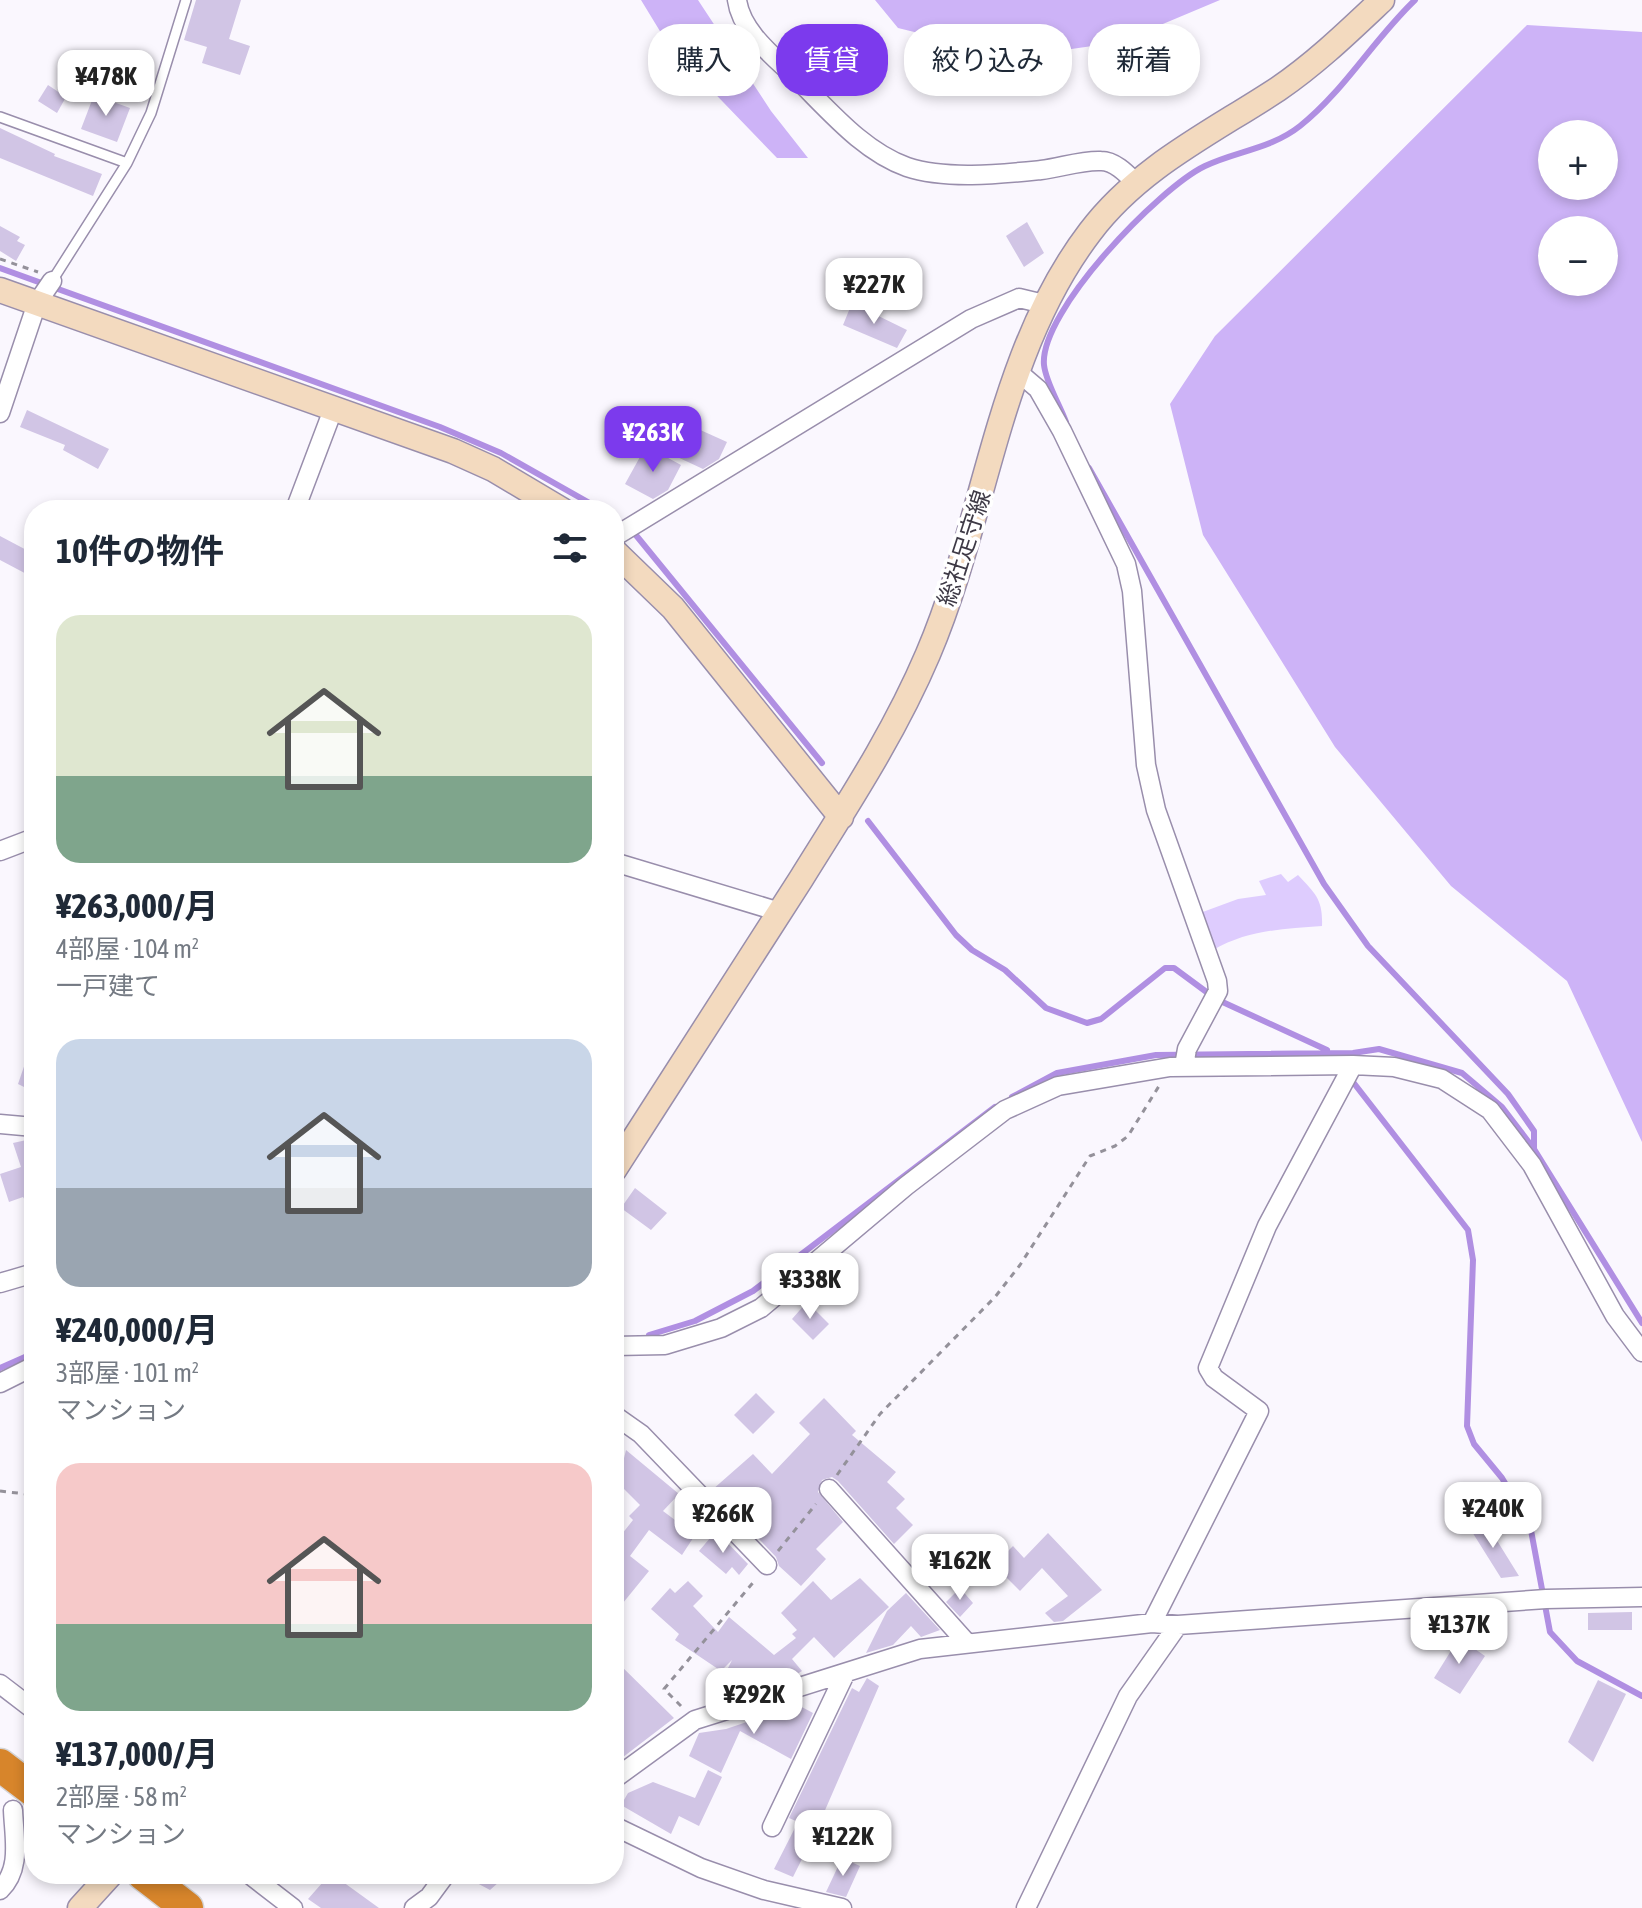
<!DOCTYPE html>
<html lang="ja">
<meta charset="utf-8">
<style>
body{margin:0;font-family:"Asap Condensed","Noto Sans JP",sans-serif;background:#f6f6f7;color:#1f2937;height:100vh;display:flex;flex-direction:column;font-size:30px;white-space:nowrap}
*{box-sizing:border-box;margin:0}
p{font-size:26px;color:#747a83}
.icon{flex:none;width:44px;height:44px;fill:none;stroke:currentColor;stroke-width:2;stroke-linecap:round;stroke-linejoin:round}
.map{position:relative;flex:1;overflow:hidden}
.side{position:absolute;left:24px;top:500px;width:600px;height:1384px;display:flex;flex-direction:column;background:#fff;border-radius:32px;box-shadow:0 4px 12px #0003}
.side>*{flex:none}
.hud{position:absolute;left:648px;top:24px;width:760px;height:72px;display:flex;gap:16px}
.controls{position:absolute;left:1538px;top:120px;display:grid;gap:16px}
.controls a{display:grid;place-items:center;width:80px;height:80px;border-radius:50%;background:#fff;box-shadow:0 4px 12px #0003;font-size:40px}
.price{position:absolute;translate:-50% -68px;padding:0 18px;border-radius:16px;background:#fff;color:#222;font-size:26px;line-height:52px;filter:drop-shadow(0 2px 4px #0008)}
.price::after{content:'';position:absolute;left:50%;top:48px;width:24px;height:18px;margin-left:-12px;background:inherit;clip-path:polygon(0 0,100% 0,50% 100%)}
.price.active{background:#7c3aed;color:#fff}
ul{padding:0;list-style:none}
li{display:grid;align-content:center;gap:16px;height:424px;padding:0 32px}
li span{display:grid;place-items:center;height:248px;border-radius:24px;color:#555}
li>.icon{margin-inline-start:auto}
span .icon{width:144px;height:144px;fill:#fffc;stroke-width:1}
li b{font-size:34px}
h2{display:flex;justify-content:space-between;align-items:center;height:96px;padding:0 32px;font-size:34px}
.tag{padding:0 28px;border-radius:32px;background:#fff;box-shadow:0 4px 12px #0003;font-size:28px;line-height:72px}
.tag.active{background:#7c3aed;color:#fff}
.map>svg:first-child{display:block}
</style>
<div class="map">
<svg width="1642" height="1908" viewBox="0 0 1642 1908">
<rect width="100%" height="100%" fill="#faf7fe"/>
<path fill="#deccfe" d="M1281 874 1288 882 1298 875C1316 894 1323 900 1322 926 1282 929 1248 930 1213 950L1200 913 1238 899 1266 895 1259 881Z"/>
<path fill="#cdb3f7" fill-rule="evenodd" d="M641 0H698L771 111 808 158H777L669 46Z
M875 0H1220L1120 42 1016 57 898 28Z
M1527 25 1642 32V1142L1567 981 1451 886 1335 747 1203 535 1170 404 1215 336ZM1604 134V186H1552V134ZM1604 230V282H1552V230Z"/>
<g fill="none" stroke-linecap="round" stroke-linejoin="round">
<path stroke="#b08fe2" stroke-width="6" d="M0 268 440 427 501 453 602 510
M1066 422C1060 405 1046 383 1044 365 1039 312 1159 188 1205 166 1236 151 1271 149 1300 126 1344 91 1374 39 1415 0
M1089 468 1324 884 1368 946 1508 1094 1534 1131V1149
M614 518 635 534 822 763
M868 821 956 935 972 950 1005 970 1046 1008 1087 1023 1101 1019 1165 968H1174L1216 999 1327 1050
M1353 1082 1468 1230 1473 1260 1467 1426 1474 1444 1502 1478 1530 1525 1550 1632 1577 1661 1642 1696
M1012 1097 1057 1073 1156 1055 1353 1053 1379 1049 1462 1073 1502 1107 1534 1149 1642 1323
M649 1335 695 1321 753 1291 995 1107
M0 1368 34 1353"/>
</g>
<path fill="#d1c5e5" d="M196 0H241L229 39 250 46 240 75 202 63 207 47 184 40Z
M48 85 66 97 57 113 38 101Z
M94 95 130 108 117 142 81 129Z
M0 128 55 154 54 156 102 174 93 196 0 158Z
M1027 222 1044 253 1024 267 1006 236Z
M0 226 20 237 17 241 25 245 16 261 0 251Z
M852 303 907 330 897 348 843 325Z
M27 410 109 449 98 469 63 450 65 445 20 427Z
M687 424 727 442 719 459 703 469 673 455Z
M646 446 681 465 668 490 653 499 625 484Z
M0 536 34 554V578L0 560Z
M31 1046H34V1092L18 1084Z
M31 1139 34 1149V1216L23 1197 9 1202 0 1174 21 1167 13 1143Z
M635 1188 667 1213 651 1230 621 1208Z
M807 1302 829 1324 813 1340 792 1319Z
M756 1393 775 1412 753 1434 734 1415Z
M824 1398 856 1431 852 1435 896 1472 887 1482 905 1499 896 1508 913 1525 894 1544 838 1481 832 1477 822 1480 818 1492 843 1522 816 1549 826 1559 801 1586 779 1566 776 1557 757 1537 771 1524 734 1493 724 1503 712 1490 753 1454 772 1474 810 1434 799 1423Z
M626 1450 679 1494 663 1511 695 1535 682 1555 649 1530 630 1556 649 1571 614 1614V1544L633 1520 629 1516 640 1505 618 1483Z
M1483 1518 1519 1576 1501 1578 1469 1527Z
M716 1531 748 1564 739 1575 732 1567 726 1574 699 1551Z
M1048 1533 1102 1590 1063 1621 1054 1622 1045 1613 1068 1596 1042 1568 1020 1591 994 1565 1013 1546 1024 1558Z
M860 1578 889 1607 834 1658 814 1637 792 1659 802 1671 794 1676 783 1680 773 1668 759 1687 730 1696 723 1694 733 1679 725 1674 732 1660 721 1671 675 1640 679 1634 651 1609 670 1588 675 1593 688 1581 703 1596 693 1606 718 1632 729 1617 774 1655 796 1638 792 1634 797 1630 781 1613 813 1581 831 1600Z
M960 1588 973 1603 960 1617 946 1602Z
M906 1593 940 1630 921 1637 911 1626 893 1645 866 1653 887 1611Z
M1632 1612V1630H1588V1613Z
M1459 1638 1485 1656 1460 1694 1434 1678Z
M614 1659 674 1718 614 1764Z
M867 1678 879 1686 816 1831 793 1877 774 1869 798 1822 789 1818 852 1688 859 1692Z
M1598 1680 1626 1694 1593 1762 1568 1742Z
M798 1705 813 1713 791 1759 740 1731 721 1773 689 1756 699 1733 726 1729Z
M708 1770 722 1777 699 1826 679 1816 671 1834 621 1805 628 1793 653 1782 695 1798Z
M842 1858 860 1866 846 1897 826 1892Z
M330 1874H332L379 1908H321L308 1899Z
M460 1874H508L490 1890Z"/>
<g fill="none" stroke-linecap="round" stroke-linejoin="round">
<defs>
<path id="lane" d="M0 117 127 163
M52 281 127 163 151 113 186 0"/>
<path id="street" d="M737 0C741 31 773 56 794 76 828 109 862 151 907 167 946 180 1001 174 1041 170 1060 168 1081 160 1101 161 1115 161 1127 174 1136 183
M1018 372 1038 389 1062 431 1126 564 1132 591 1146 765 1156 810 1217 981 1218 991 1187 1049 1184 1066
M0 413 37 303 52 281
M295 510 334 407
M614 537 971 319 1019 298 1044 304
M0 851 34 838
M614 862 780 912
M0 1124 34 1127
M0 1283 34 1273
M614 1346 665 1345 721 1328 761 1308 906 1186 1005 1110 1058 1086 1170 1067 1353 1065 1394 1067 1442 1079 1490 1110 1532 1165 1615 1316 1642 1352
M0 1383 34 1366
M614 1415 641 1434 767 1565
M829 1489 967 1643
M1152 1623 1259 1411 1214 1378 1208 1368 1267 1226 1353 1065
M0 1684 34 1710
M614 1779 695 1720 920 1649 1152 1623 1178 1625 1546 1599 1642 1597
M614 1826 701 1868 764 1890 842 1908
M772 1827 845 1674
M249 1874 293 1908
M0 1890C22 1869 14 1838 13 1810
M414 1908 429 1897 446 1874
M1026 1908 1128 1696 1178 1625"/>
<path id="secondary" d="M0 290 453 451 493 469 562 510
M614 551 673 608 841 817
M614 1170C676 1073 739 977 801 879 847 805 894 734 928 654 987 516 997 354 1090 232 1139 167 1211 133 1278 89 1316 63 1348 32 1382 0
M80 1908 111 1874"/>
<path id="highway" d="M0 1765 34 1791
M143 1874 187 1908"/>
</defs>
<use href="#lane" stroke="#998eac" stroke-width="12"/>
<use href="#street" stroke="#998eac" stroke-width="21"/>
<use href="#secondary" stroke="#998eac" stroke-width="27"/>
<use href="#highway" stroke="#d5d4d6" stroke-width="35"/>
<path stroke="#94919a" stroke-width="3" stroke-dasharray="6 6" stroke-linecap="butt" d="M0 259 38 272
M837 1475 880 1414 995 1297 1020 1265 1090 1156 1115 1146 1128 1136 1159 1086
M0 1491 34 1495
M778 1551 816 1504
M681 1706 664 1689 756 1579"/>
<use href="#lane" stroke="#fff" stroke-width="9"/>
<use href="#street" stroke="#fff" stroke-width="18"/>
<use href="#secondary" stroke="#f3dabf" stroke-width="24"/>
<use href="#highway" stroke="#d7852b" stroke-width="32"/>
</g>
<g text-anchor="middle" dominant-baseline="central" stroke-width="7" stroke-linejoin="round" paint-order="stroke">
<g font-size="24" fill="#3e3a46" stroke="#fff">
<text transform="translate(964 548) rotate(-72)">総社足守線</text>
</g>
</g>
</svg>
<div class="controls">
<a>+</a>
<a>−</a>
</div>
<b class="price" style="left:106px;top:118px">¥478K</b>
<b class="price" style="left:874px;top:326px">¥227K</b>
<b class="price active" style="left:653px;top:474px">¥263K</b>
<b class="price" style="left:810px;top:1321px">¥338K</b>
<b class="price" style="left:1493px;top:1550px">¥240K</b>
<b class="price" style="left:723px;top:1555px">¥266K</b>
<b class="price" style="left:960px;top:1602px">¥162K</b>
<b class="price" style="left:1459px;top:1666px">¥137K</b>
<b class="price" style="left:754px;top:1736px">¥292K</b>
<b class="price" style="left:843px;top:1878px">¥122K</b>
<div class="hud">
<a class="tag">購入</a>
<a class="tag active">賃貸</a>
<a class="tag">絞り込み</a>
<a class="tag">新着</a>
</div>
<section class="side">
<h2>10件の物件<svg class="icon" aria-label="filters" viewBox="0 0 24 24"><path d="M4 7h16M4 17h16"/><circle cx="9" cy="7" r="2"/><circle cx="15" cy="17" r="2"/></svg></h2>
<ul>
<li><span style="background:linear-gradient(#dfe7d0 65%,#7fa58c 0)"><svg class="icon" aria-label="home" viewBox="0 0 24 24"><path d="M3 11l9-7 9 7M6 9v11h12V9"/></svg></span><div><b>¥263,000/月</b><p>4部屋 · 104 m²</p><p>一戸建て</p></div></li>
<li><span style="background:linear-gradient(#c9d6e8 60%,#9aa5b1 0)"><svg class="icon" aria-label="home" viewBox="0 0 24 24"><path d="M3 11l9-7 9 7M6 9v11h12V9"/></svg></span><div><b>¥240,000/月</b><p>3部屋 · 101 m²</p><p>マンション</p></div></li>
<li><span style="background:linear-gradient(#f6c9c9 65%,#7fa58c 0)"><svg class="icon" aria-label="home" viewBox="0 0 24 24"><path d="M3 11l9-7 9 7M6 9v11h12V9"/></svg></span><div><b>¥137,000/月</b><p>2部屋 · 58 m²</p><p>マンション</p></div></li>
</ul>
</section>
</div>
